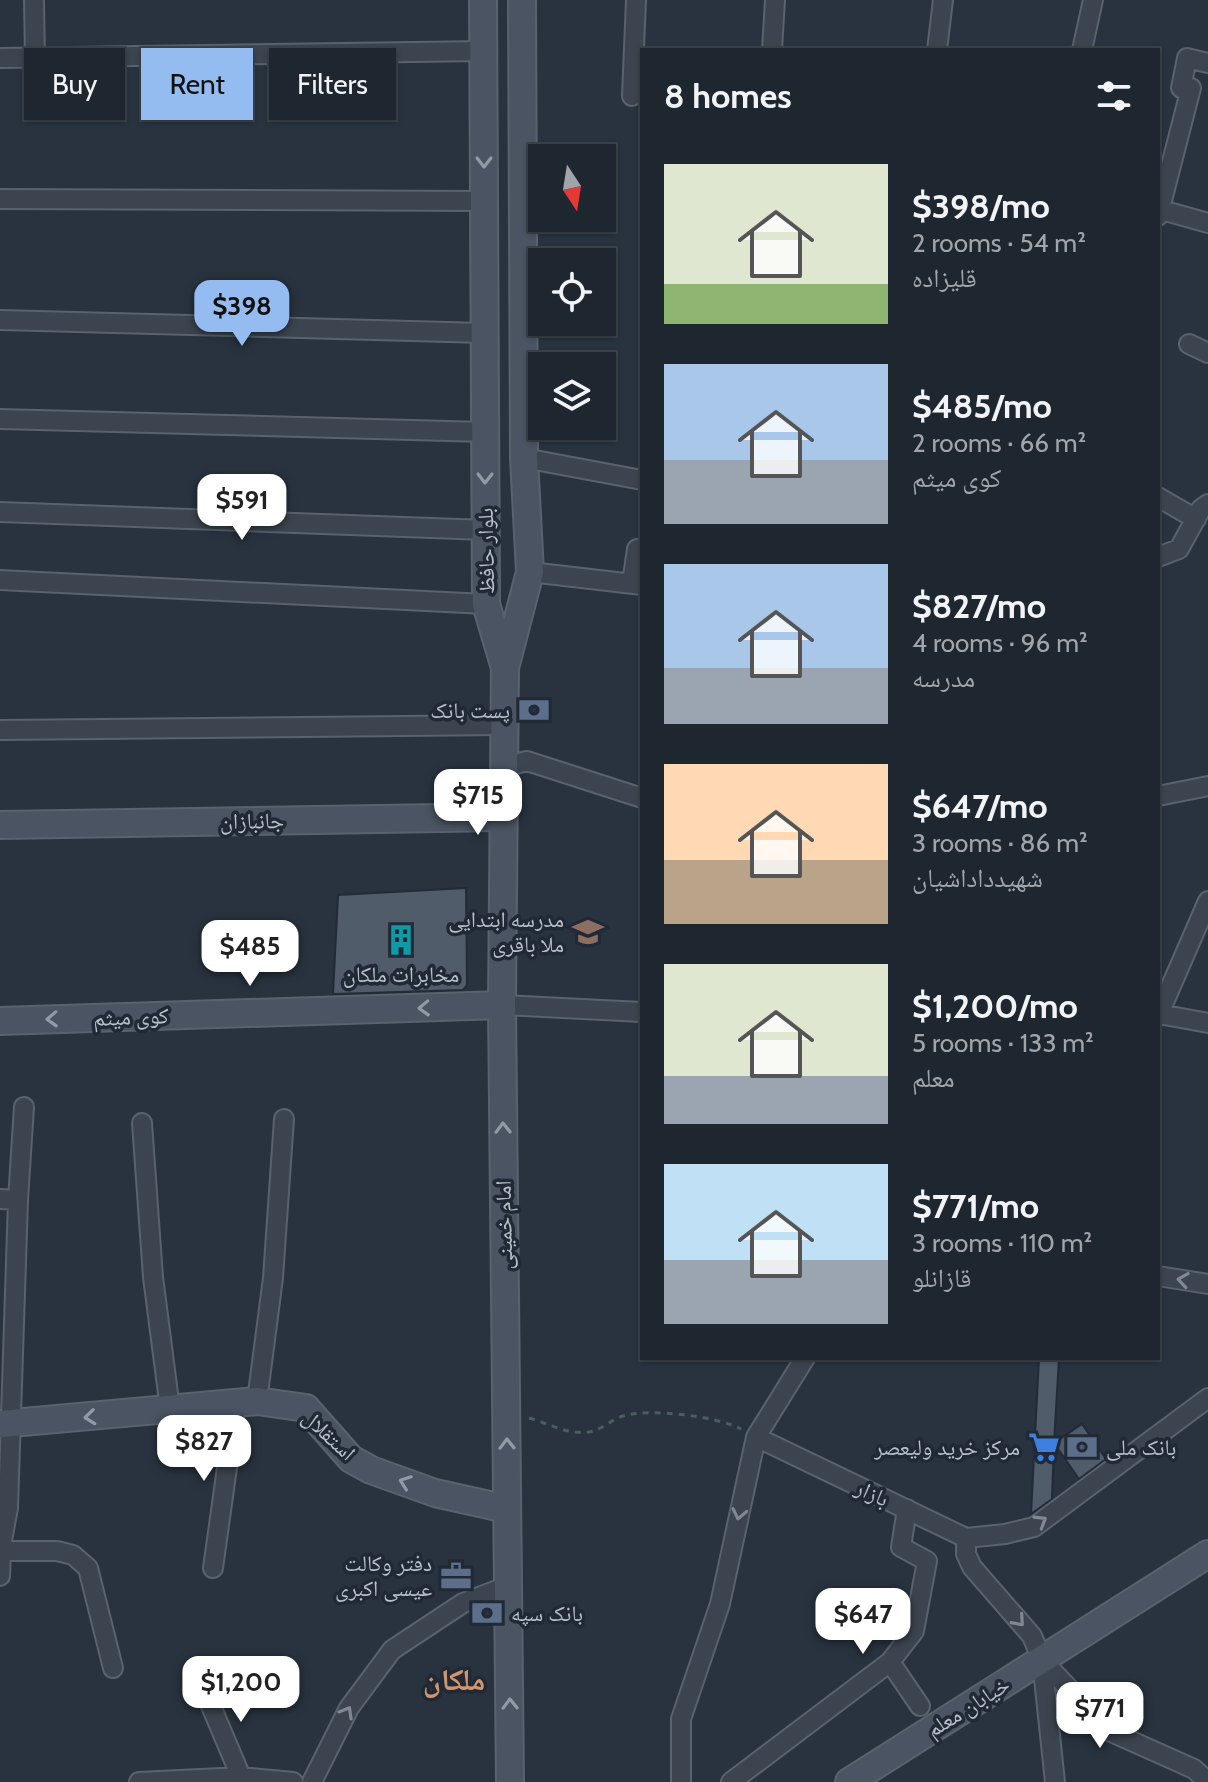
<!DOCTYPE html>
<meta charset="utf-8">
<style>
body{margin:0;font-family:Cabin,"Noto Naskh Arabic",sans-serif;background:#262e37;color:#f1f3f6;height:100vh;display:flex;flex-direction:column;font-size:30px;white-space:nowrap}
*{box-sizing:border-box;margin:0}
p{font-size:26px;color:#a1a5aa}
.icon{flex:none;width:44px;height:44px;fill:none;stroke:currentColor;stroke-width:2;stroke-linecap:round;stroke-linejoin:round}
.map{position:relative;flex:1;overflow:hidden}
.details{position:absolute;left:640px;top:48px;width:520px;height:1312px;display:flex;flex-direction:column;background:#1e262f;border-radius:0px;box-shadow:0 2px 6px #0004,0 0 0 2px #3c434b}
.details>*{flex:none}
.banner{position:absolute;left:24px;top:48px;width:496px;height:72px;display:flex;gap:16px}
.needle{width:52px;rotate:168deg}
.tools{position:absolute;left:528px;top:144px;display:grid;gap:16px}
.tools a{display:grid;place-items:center;width:88px;height:88px;border-radius:0px;background:#1e262f;box-shadow:0 2px 6px #0004,0 0 0 2px #3c434b;font-size:40px}
.price{position:absolute;translate:-50% -68px;padding:0 18px;border-radius:16px;background:#fff;color:#222;font-size:26px;line-height:52px;filter:drop-shadow(0 2px 4px #0008)}
.price::after{content:'';position:absolute;left:50%;top:48px;width:24px;height:18px;margin-left:-12px;background:inherit;clip-path:polygon(0 0,100% 0,50% 100%)}
.price.current{background:#95bcf1;color:#111}
ul{padding:0;list-style:none}
li{display:flex;align-items:center;gap:24px;height:200px;padding:0 24px}
li span{display:grid;place-items:center;flex:none;width:224px;height:160px;border-radius:0px;color:#555}
li>.icon{margin-inline-start:auto}
span .icon{width:96px;height:96px;fill:#fffc;stroke-width:1}
li b{font-size:34px}
h2{display:flex;justify-content:space-between;align-items:center;height:96px;padding:0 24px;font-size:34px}
.chip{padding:0 28px;border-radius:0px;background:#1e262f;box-shadow:0 2px 6px #0004,0 0 0 2px #3c434b;font-size:28px;line-height:72px}
.chip.current{background:#95bcf1;color:#111}
.map>svg:first-child{display:block}
</style>
<div class="map">
<svg width="1208" height="1782" viewBox="0 0 1208 1782">
<rect width="100%" height="100%" fill="#28333f"/>
<path fill="#515c6a" stroke="#222b37" stroke-width="2" d="M466 888 467 985 463 990 333 994 338 895Z
M1039 1358H1059L1054 1443 1082 1424 1106 1459 1079 1479 1054 1443 1052 1499 1031 1514Z"/>
<g fill="none" stroke-linecap="round" stroke-linejoin="round">
<defs>
<path id="street" d="M34 0 35 58
M772 50 775 0
M937 50 943 0
M1082 50 1093 0
M0 58 484 51
M632 96 636 0
M0 199 484 201
M1158 209 1208 223
M1158 216 1191 88H1181L1187 58 1208 63
M0 320 485 333
M1189 344 1208 353
M0 419 485 432
M524 458 642 480
M1158 497 1196 519
M0 512 486 530
M1158 557 1179 549 1201 509 1208 504
M530 572 642 585
M0 580 486 604
M632 583 637 549
M0 730 504 725
M504 767 527 761 642 798
M1158 796 1208 786
M502 1005 642 1012
M1159 1014 1208 1023
M1158 1016 1208 901
M142 1123 153 1277 170 1409
M0 1199 18 1200 8 1508 0 1551
M18 1200 24 1107
M1158 1276 1208 1284
M257 1401 273 1278 284 1119
M756 1437 966 1538 1005 1534 1034 1527 1208 1398
M966 1538V1554L972 1567 1032 1636 1042 1660 1055 1782
M213 1568 236 1403
M0 1576 1 1551H57L73 1555 88 1568 113 1668
M1042 1660 1109 1731 1194 1769 1208 1782
M890 1662 920 1706
M203 1687 241 1777
M139 1782 241 1777 293 1782
M312 1782 349 1708 392 1650 463 1603 508 1586
M681 1782V1719L720 1604 756 1437 805 1358
M731 1782 890 1662 914 1631 927 1561 901 1547 907 1509"/>
<path id="secondary" d="M483 0 486 604 505 668
M0 825 503 817
M0 1021 502 1005
M0 1424 257 1401 306 1408 351 1459 371 1470 435 1493 507 1509
M510 1782 502 1005 505 668 530 572 524 458 522 0
M849 1782 1208 1554"/>
</defs>
<use href="#street" stroke="#59626d" stroke-width="22"/>
<use href="#secondary" stroke="#59626d" stroke-width="30"/>
<path stroke="#4a5d5f" stroke-width="3" stroke-dasharray="6 6" stroke-linecap="butt" d="M529 1418C550 1424 567 1435 589 1432 602 1430 612 1419 623 1416 650 1408 716 1416 741 1429"/>
<use href="#street" stroke="#3c444f" stroke-width="18"/>
<use href="#secondary" stroke="#4a5462" stroke-width="26"/>
</g>
<defs><path id="oneway-chevron" d="M-2-3.5L2.5 0L-2 3.5" fill="none" stroke-width="1.6" stroke-linecap="round" stroke-linejoin="round" transform="scale(2)"/></defs>
<g stroke="#929aa6">
<use href="#oneway-chevron" transform="translate(484 162) rotate(90)"/>
<use href="#oneway-chevron" transform="translate(485 478) rotate(90)"/>
<use href="#oneway-chevron" transform="translate(424 1008) rotate(178)"/>
<use href="#oneway-chevron" transform="translate(52 1019) rotate(178)"/>
<use href="#oneway-chevron" transform="translate(503 1128) rotate(-91)"/>
<use href="#oneway-chevron" transform="translate(90 1417) rotate(174)"/>
<use href="#oneway-chevron" transform="translate(507 1444) rotate(-91)"/>
<use href="#oneway-chevron" transform="translate(405 1482) rotate(-160)"/>
<use href="#oneway-chevron" transform="translate(510 1704) rotate(-91)"/>
</g>
<g stroke="#808893">
<use href="#oneway-chevron" transform="translate(1183 1280) rotate(-171)"/>
<use href="#oneway-chevron" transform="translate(739 1514) rotate(102)"/>
<use href="#oneway-chevron" transform="translate(1041 1521) rotate(-32)"/>
<use href="#oneway-chevron" transform="translate(1019 1621) rotate(49)"/>
<use href="#oneway-chevron" transform="translate(347 1712) rotate(-60)"/>
</g>
<defs>
<symbol id="bank-bare" viewBox="-9 -9 18 18"><path d="M-6-4H6V4H-6ZM0-2.3a2.3 2.3 0 1 0 0 4.6a2.3 2.3 0 1 0 0-4.6Z" fill="#5c6f8a" stroke="#202935" stroke-width="2.5" paint-order="stroke"/></symbol>
<symbol id="school-bare" viewBox="-9 -9 18 18"><path d="M0-5L7-2L0 1L-7-2ZM-4 1L0 2.5L4 1V4Q0 6-4 4Z" fill="#8d6e63" stroke="#202935" stroke-width="2.5" paint-order="stroke"/></symbol>
<symbol id="building-bare" viewBox="-9 -9 18 18"><path d="M-4-6H4V6H1V3H-1V6H-4ZM-2.5-4.3h1.7v1.8h-1.7ZM.8-4.3h1.7v1.8H.8ZM-2.5-1h1.7V.8h-1.7ZM.8-1h1.7V.8H.8Z" fill="#0f9aa8" stroke="#202935" stroke-width="2.5" paint-order="stroke"/></symbol>
<symbol id="supermarket-bare" viewBox="-9 -9 18 18"><path d="M-6-5.5h2.5l.6 2H6L4.5 2H-2.5L-4.4-4H-6ZM-1.5 3.2a1.3 1.3 0 1 0 .1 0ZM3 3.2a1.3 1.3 0 1 0 .1 0Z" fill="#3f7fe0" stroke="#202935" stroke-width="2.5" paint-order="stroke"/></symbol>
<symbol id="office-bare" viewBox="-9 -9 18 18"><path d="M-6-3h4V-5.5h4V-3h4V5H-6ZM-1-4.5V-3h2v-1.5ZM-6 0V1H6V0Z" fill="#5c6f8a" stroke="#202935" stroke-width="2.5" paint-order="stroke"/></symbol>
</defs>
<g fill-rule="evenodd">
<use href="#bank-bare" x="512" y="688" width="44" height="44"/>
<use href="#school-bare" x="566" y="910" width="44" height="44"/>
<use href="#building-bare" x="379" y="918" width="44" height="44"/>
<use href="#supermarket-bare" x="1022" y="1425" width="44" height="44"/>
<use href="#bank-bare" x="1060" y="1425" width="44" height="44"/>
<use href="#office-bare" x="434" y="1554" width="44" height="44"/>
<use href="#bank-bare" x="465" y="1591" width="44" height="44"/>
</g>
<g text-anchor="middle" dominant-baseline="central" stroke-width="7" stroke-linejoin="round" paint-order="stroke">
<g font-size="22" fill="#b8c0ca" stroke="#202935">
<text transform="translate(486 551) rotate(-91)">بلوار حافظ</text>
<text transform="translate(252 821) rotate(-1)">جانبازان</text>
<text transform="translate(131 1017) rotate(-2)">کوی میثم</text>
<text transform="translate(504 1225) rotate(-91)">امام خمینی</text>
<text transform="translate(329 1435) rotate(43)">استقلال</text>
<text transform="translate(872 1493) rotate(25)">بازار</text>
<text transform="translate(968 1707) rotate(-32)">خیابان معلم</text>
</g>
<g font-size="22" fill="#b8c0ca" stroke="#202935" text-anchor="end">
<text x="510" y="710">پست بانک</text>
<text x="564" y="919">مدرسه ابتدایی<tspan x="564" dy="25">ملا باقری</tspan></text>
<text x="401" y="974" text-anchor="middle">مخابرات ملکان</text>
<text x="1020" y="1447">مرکز خرید ولیعصر</text>
<text x="1106" y="1447" text-anchor="start">بانک ملی</text>
<text x="432" y="1563">دفتر وکالت<tspan x="432" dy="25">عیسی اکبری</tspan></text>
<text x="511" y="1613" text-anchor="start">بانک سپه</text>
</g>
<g font-size="30" font-weight="bold" fill="#cf956e" stroke="#202935">
<text x="454" y="1679">ملکان</text>
</g>
</g>
</svg>
<div class="tools">
<a><svg class="needle" viewBox="-14 -14 28 28"><path d="M0-13l5 13h-10z" fill="#e53935"/><path d="M0 13l5-13h-10z" fill="#a1a5aa"/></svg></a>
<a><svg class="icon" aria-label="locate" viewBox="0 0 24 24"><circle cx="12" cy="12" r="6"/><path d="M12 2v4M12 18v4M2 12h4M18 12h4"/></svg></a>
<a><svg class="icon" aria-label="layers" viewBox="0 0 24 24"><path d="M12 4l9 5-9 5-9-5zM3 14l9 5 9-5"/></svg></a>
</div>
<b class="price current" style="left:242px;top:348px">$398</b>
<b class="price" style="left:242px;top:542px">$591</b>
<b class="price" style="left:478px;top:837px">$715</b>
<b class="price" style="left:250px;top:988px">$485</b>
<b class="price" style="left:204px;top:1483px">$827</b>
<b class="price" style="left:863px;top:1656px">$647</b>
<b class="price" style="left:241px;top:1724px">$1,200</b>
<b class="price" style="left:1100px;top:1750px">$771</b>
<div class="banner">
<a class="chip">Buy</a>
<a class="chip current">Rent</a>
<a class="chip">Filters</a>
</div>
<section class="details">
<h2>8 homes<svg class="icon" aria-label="filters" viewBox="0 0 24 24"><path d="M4 7h16M4 17h16"/><circle cx="9" cy="7" r="2"/><circle cx="15" cy="17" r="2"/></svg></h2>
<ul>
<li><span style="background:linear-gradient(#dfe7d0 75%,#8fb573 0)"><svg class="icon" aria-label="home" viewBox="0 0 24 24"><path d="M3 11l9-7 9 7M6 9v11h12V9"/></svg></span><div><b>$398/mo</b><p>2 rooms · 54 m²</p><p>قلیزاده</p></div></li>
<li><span style="background:linear-gradient(#a9c7e8 60%,#9aa5b1 0)"><svg class="icon" aria-label="home" viewBox="0 0 24 24"><path d="M3 11l9-7 9 7M6 9v11h12V9"/></svg></span><div><b>$485/mo</b><p>2 rooms · 66 m²</p><p>کوی میثم</p></div></li>
<li><span style="background:linear-gradient(#a9c7e8 65%,#9aa5b1 0)"><svg class="icon" aria-label="home" viewBox="0 0 24 24"><path d="M3 11l9-7 9 7M6 9v11h12V9"/></svg></span><div><b>$827/mo</b><p>4 rooms · 96 m²</p><p>مدرسه</p></div></li>
<li><span style="background:linear-gradient(#ffd9b3 60%,#b9a48a 0)"><svg class="icon" aria-label="home" viewBox="0 0 24 24"><path d="M3 11l9-7 9 7M6 9v11h12V9"/></svg></span><div><b>$647/mo</b><p>3 rooms · 86 m²</p><p>شهیدداداشیان</p></div></li>
<li><span style="background:linear-gradient(#dfe7d0 70%,#9aa5b1 0)"><svg class="icon" aria-label="home" viewBox="0 0 24 24"><path d="M3 11l9-7 9 7M6 9v11h12V9"/></svg></span><div><b>$1,200/mo</b><p>5 rooms · 133 m²</p><p>معلم</p></div></li>
<li><span style="background:linear-gradient(#bfe0f5 60%,#9aa5b1 0)"><svg class="icon" aria-label="home" viewBox="0 0 24 24"><path d="M3 11l9-7 9 7M6 9v11h12V9"/></svg></span><div><b>$771/mo</b><p>3 rooms · 110 m²</p><p>قازانلو</p></div></li>
</ul>
</section>
</div>
